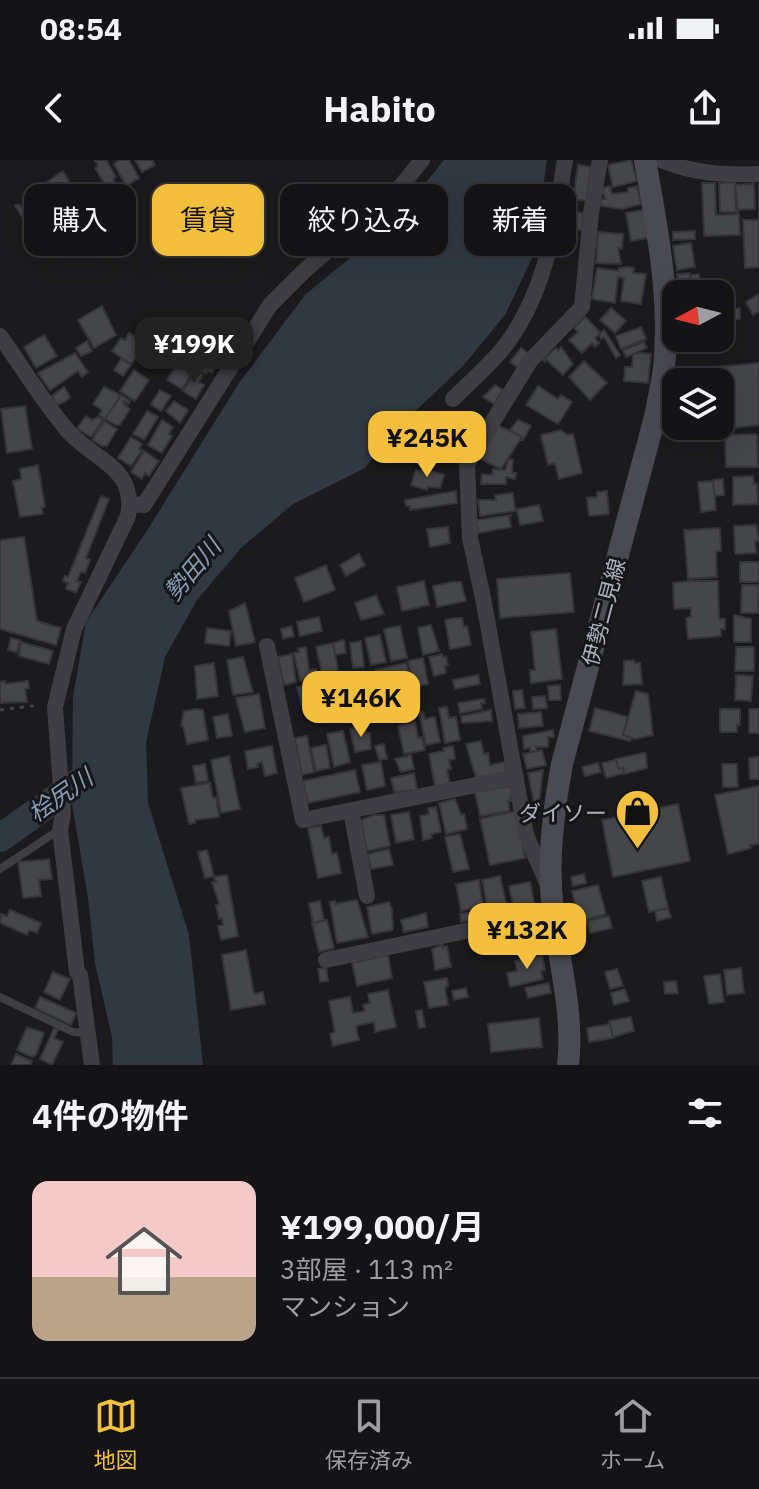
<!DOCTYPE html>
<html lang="ja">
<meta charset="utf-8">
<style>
body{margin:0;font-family:"IBM Plex Sans","Noto Sans JP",sans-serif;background:#1d1d1f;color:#f1f3f6;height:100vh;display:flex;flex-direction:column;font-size:30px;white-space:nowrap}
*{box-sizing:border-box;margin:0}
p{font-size:26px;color:#9d9ea1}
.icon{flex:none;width:44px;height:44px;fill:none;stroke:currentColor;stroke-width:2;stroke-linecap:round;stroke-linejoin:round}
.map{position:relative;height:905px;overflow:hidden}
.sheet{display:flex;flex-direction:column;background:#141416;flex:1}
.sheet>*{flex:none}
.hud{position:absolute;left:24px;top:24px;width:712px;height:72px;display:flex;gap:16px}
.needle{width:52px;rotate:263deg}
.tools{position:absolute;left:662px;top:120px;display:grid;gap:16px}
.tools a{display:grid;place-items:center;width:72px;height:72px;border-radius:16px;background:#141416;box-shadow:0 8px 32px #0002,0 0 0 2px #333335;font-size:40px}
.price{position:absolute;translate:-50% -68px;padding:0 18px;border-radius:16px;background:#f3bf3d;color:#111;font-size:26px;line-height:52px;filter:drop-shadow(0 2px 4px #0008)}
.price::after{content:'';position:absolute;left:50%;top:48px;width:24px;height:18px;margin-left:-12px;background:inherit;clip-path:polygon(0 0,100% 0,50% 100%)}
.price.current{background:#222;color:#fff}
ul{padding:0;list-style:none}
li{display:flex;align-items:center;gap:24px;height:200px;padding:0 32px}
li+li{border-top:2px solid #333335}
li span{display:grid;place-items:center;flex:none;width:224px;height:160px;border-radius:16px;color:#555}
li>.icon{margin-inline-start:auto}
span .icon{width:96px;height:96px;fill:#fffc;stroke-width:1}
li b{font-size:34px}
h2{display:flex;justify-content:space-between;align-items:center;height:96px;padding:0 32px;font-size:34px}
.pill{padding:0 28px;border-radius:16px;background:#141416;box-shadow:0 8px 32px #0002,0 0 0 2px #333335;font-size:28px;line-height:72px}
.pill.current{background:#f3bf3d;color:#111}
.status{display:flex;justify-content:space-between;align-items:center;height:56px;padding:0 40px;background:#141416;direction:ltr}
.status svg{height:22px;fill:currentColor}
header{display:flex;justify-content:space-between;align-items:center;height:104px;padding:0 32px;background:#141416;font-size:36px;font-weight:800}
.tabs{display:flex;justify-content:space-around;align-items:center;height:112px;border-top:2px solid #333335;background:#141416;font-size:22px;color:#9d9ea1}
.tabs a{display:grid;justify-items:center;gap:4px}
.tabs .current{color:#f3bf3d}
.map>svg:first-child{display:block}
</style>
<div class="status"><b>08:54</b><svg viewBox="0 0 49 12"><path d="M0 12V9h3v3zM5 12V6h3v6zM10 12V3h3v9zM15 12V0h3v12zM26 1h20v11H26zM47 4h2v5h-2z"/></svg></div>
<header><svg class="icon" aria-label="back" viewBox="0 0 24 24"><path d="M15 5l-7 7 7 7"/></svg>Habito<svg class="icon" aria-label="share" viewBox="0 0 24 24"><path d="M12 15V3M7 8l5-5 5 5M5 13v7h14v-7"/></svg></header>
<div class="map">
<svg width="759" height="905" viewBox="0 0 759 905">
<rect width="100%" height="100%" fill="#1b1b1d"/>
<path fill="#303942" d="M444 0H547L533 96 505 155 463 206 391 274 365 308 293 344 241 388 197 440 165 497 146 582 148 643 189 775 203 905H113L112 877 95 803 88 738 72 644 73 537 86 462 148 369 239 223 305 135 397 59Z"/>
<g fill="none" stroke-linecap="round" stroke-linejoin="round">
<path stroke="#303942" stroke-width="28" d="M0 678 104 604"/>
</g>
<path fill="#45464a" stroke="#353539" stroke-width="2" d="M95 0H106L116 17 113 19 117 26 108 30 95 8 98 6Z
M119 0H129L139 18 126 26 114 4Z
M135 0H152L155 5 142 12Z
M631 0 637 21 613 27 608 5Z
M578 5 591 7 586 41 573 39Z
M63 11 71 25 56 34 48 21Z
M759 21V107L745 108 743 60H759Z
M735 22 738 52H720L719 23Z
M702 23H715L716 55 739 54 740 75 704 76Z
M81 24 95 51 75 63 59 34Z
M754 24 755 49 736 50 735 25Z
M610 26 612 34 628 32V28L637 26 641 44 622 49 601 46V39H605L602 28Z
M19 44 25 52 36 46 38 49 46 44 59 67 62 65 68 75 43 89 15 46Z
M644 50 648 78 631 81 626 53Z
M571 52 583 53 582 70 569 69Z
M695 71V79L673 80V72Z
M598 72 623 74 622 89 618 88 621 104 596 103Z
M691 83 695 107 677 110 673 86Z
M627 107 634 108 633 113 646 114 641 144 621 141 624 118 618 117 615 143 592 139 597 108 618 111 619 108Z
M690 113 692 134H678L677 114Z
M699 114 700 128 691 129V115Z
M759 134V151L753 155 746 142Z
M102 146 116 175 94 188 78 160Z
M611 148 626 161 615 173 600 160Z
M740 148V159L727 161V166H722L723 176 720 177V150Z
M585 157 601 173 595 178 599 183 595 187 592 183 582 193 569 180 578 172 574 168Z
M182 160 184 161 167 189 141 173 145 167 156 174 162 163 165 165 167 162 174 167Z
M207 161 220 170 224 165 235 172 237 167 240 170 226 191 199 174Z
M641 167 646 179 621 189 616 176Z
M604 170 620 195 616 198 604 177 601 179 599 175Z
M129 173 145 183 142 187 146 190 138 201 135 199 131 204 112 191 121 178 125 180Z
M44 175 57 196 36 208 24 187Z
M192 178 202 184 194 199 183 193Z
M679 178H705V182L680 185Z
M87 181 92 191 81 196 76 188Z
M644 182 647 188 626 197 623 190Z
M156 185 167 192 159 205 148 198Z
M209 185 214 188 211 193 220 199 212 213 208 211 206 214 196 208Z
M561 187 573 204 563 215 546 199 545 202 543 200 556 188 558 191Z
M521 188 529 194 518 208 510 202Z
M75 193 88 212 82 217 78 211 50 230 38 213Z
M641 193 651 194 648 223 624 221 625 207H632L633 194Z
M121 199 131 205 123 216 114 210Z
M179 201 194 211 182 229 167 220Z
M584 201 607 223 590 240 569 217Z
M759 203V265L722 269 720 222H718L716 207Z
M134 210 149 220 135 241 120 231Z
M196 210 203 215 199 222 204 225 196 239 183 231Z
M709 212 711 222H677L676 216Z
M495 225 503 230 494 244 483 237Z
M538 226 558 239 561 235 572 242 558 264 526 245Z
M64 227 70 237 65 242 57 245 52 236Z
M104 227 121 235 105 259 99 255 102 250 93 244Z
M160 230 171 236 161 251 151 244Z
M121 235 130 241 128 244 124 241 123 243 130 249 120 265H116L105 259Z
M174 241 188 250 180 263 166 251Z
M25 246 32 289 7 293 1 249Z
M147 251 158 257 144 280 133 274Z
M86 256 92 260 98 257 103 260 91 277 77 268Z
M162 260 173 267 169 274 172 276 162 293 148 285Z
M518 260 531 266 523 280 521 279 522 277 510 270Z
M104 261 117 269 107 286H102L92 280Z
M495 264 522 277 501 309 478 298Z
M561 270 567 275 573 274 582 313 559 319 555 303 548 305 541 275Z
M757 274 758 307H726L725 275Z
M131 277 142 284 139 289 142 290 131 306 118 298Z
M144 291 159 301 149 316 145 313 142 319 131 312Z
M509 299 513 300 512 313H516L515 319 506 317V324H481L482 314 492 315 493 309 505 310Z
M38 305 45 347 42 348 43 354 20 357 13 321 21 319 20 309Z
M422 308 444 315 440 328 428 327 427 330 411 325 416 310 421 312Z
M753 316 754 324H757L758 344 733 345V317Z
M723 319 724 335 715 336 713 320Z
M713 321 716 350 701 352 698 322Z
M456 331 457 343 410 350V346H406L405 340Z
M607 331 609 354 589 356 587 338 597 337V332Z
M513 333 515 351 480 356 478 340H496L495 335Z
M101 336 109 339 86 398 90 400 85 413 81 412 77 421 81 422 76 433 66 429 68 423 63 421 65 416 68 417Z
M539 345 543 361 520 365 517 349Z
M512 355 509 357 511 367 478 373 476 360Z
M756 365 759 381H755L756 393 735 394 734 366Z
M448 367 450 383 430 387 427 369Z
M720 368 721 391 716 392 717 417 688 419 684 370Z
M24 377 37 461 61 468 56 485 0 469V380Z
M359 394 365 405 346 416 340 405Z
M740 402H759V422H740Z
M326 405 335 430 304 442 295 418Z
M570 413 574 452 500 458 497 419Z
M424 421 429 445 402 451 397 427Z
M689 421H718L719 459H725V469H721V476L688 479 686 458 691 457V448L674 449 673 423Z
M453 422H461L466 441 437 447 433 426Z
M742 425H759L758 453H741Z
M376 435 384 454 361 460 355 443Z
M245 443 255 482 236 486 229 451Z
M734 455 751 459V482H734Z
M319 457 322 471 300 476 297 462Z
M454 458H462L464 467 467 466 471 485 450 489 445 460Z
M431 465 439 491 423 495 418 468Z
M291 466 294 476 283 479 281 469Z
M400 466 407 498 391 501 384 469Z
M207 468 231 471 229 486 205 483Z
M556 469 562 519 531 523 530 510H535L531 472Z
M380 475 386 502 371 505 365 478Z
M11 478 20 480 17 492 8 490Z
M344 480 346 493 335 495 333 483Z
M361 481 364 507 353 508 350 483Z
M21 482 53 491 49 504 19 496Z
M333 483 338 509 337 514 330 515 329 512 322 513 316 487Z
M306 487 309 510 316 509 317 518 300 521 294 493 299 492 298 488Z
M736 487H754V511H735Z
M292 494 296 522 284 525 278 497Z
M442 494 443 497 446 496 448 505 445 506 446 513 434 516 429 497Z
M243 497 253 532 233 535 227 500Z
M423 498 428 524 414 527 408 501Z
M634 500 635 503H640L642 524 623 525 624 501Z
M214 503 218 536 197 539 195 506Z
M406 503 409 515 391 519 392 525 387 526 389 536H386L387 541 377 543 371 517 376 516 375 510Z
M478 515 480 524 455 529 453 520Z
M736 515 753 516 751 541 735 540Z
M347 516 352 540 349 541 351 551 339 553 334 519Z
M409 518 413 538 404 540 403 519Z
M5 521 6 524 28 521 29 528 25 529 27 542 0 543V522Z
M323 522 327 523 330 539 301 544 297 527Z
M560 525 561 540H549L548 526Z
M522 530 525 548 515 549 513 531Z
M636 531 648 534 653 575 635 579 623 575Z
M259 534 265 568 245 572 236 538Z
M545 536 547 548 533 549 532 537Z
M484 539 485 543H481L482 549 460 553 458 543Z
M447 547 449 558 456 557 460 580 445 583 439 548Z
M595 548 628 557 623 575 631 578 630 581 589 571Z
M196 549 203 550 208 580 187 584 183 566H181L184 551Z
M720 549H740V565H737V572H720Z
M749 549H759V573H749Z
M491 550 492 561 462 563 461 556Z
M419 552H423L425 559 435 557 440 582 426 585Z
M541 552 543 566 519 568 518 554Z
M228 554 232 576 217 578 213 557Z
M415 562 418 578 422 577 425 590 404 594 398 566Z
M365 566 367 573H370L371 589 355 592 350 569Z
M553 570 554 577H548V587H536L537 591 530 592V588L524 589 523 576Z
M343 571 350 602 334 607 327 574Z
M307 576 314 612 302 615 295 578Z
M481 581 484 594 488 593 490 605 505 602 507 612 476 618 466 584Z
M384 584 387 599 379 600 375 586Z
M326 585 330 608 316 611 311 588Z
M272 586 277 613 265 616 262 602 257 604 258 607 248 609 245 591Z
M453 586 455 599 449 600 451 609 447 610 450 624 435 627 429 594 444 591 443 588Z
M542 590 546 605 527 609 523 594Z
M643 593 646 594 647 608 624 614 623 608 619 609 616 599Z
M411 595 414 609 401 612 395 599Z
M229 596 240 649 221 653 211 600Z
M759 597V619H750L749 598Z
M616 600 619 609 623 608 624 613 606 618 602 603Z
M381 602 385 626 367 630 362 605Z
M598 603 601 612 585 616 582 607Z
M205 604 208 621 196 623 193 606Z
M722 604H737L738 627H723Z
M355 610 360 632 308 643 303 621Z
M543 610 538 652 536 653 528 613Z
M414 613 417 630 394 632 391 618Z
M210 623 213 638 216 637 219 657 195 660V663L189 664 181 628Z
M512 626 514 636H510L511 641H508L510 651 480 656 475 632Z
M759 626V684L750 685 751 688 728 694 715 635Z
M455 639 461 655 464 654 467 669 446 674 439 643Z
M678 644 690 701 613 717 602 660Z
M436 647 441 672 431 674 432 678 423 680 420 656 429 654 428 648Z
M516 651 525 698 490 705 480 659Z
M409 652 414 679 396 683 391 655Z
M374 655H384L390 686 367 691 361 660Z
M321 666 324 678 329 677 332 694 337 693 341 713 318 718 308 668Z
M460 674 469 709 453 712 445 677Z
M389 689 393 705 371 709 368 694Z
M207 690 214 716 205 718 198 692Z
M49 699 52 719 39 720 41 736 23 738 18 702Z
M584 714 586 723 573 726 571 717Z
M227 715 238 776 221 780 218 766 223 765 222 758 219 759 216 745 219 744 212 722H216L214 717Z
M500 716 508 752 489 755 482 720Z
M661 717 668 748 649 752 642 721Z
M479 720 483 746 461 751 456 724Z
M530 722 535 746 514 750 509 726Z
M598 725 606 754 579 762 572 731Z
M357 740 368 777 337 783 330 742 335 741V744Z
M320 741 324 761 313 763 309 743Z
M389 742 392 750 393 770 372 774 367 747Z
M668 748 671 757 657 761 655 751Z
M10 750 41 763 37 773 29 770 27 775 0 763 1 754 7 756Z
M473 752 475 760 461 762 460 754Z
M426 753 428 767 404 772 401 760Z
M609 756 612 768 590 773 587 761Z
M327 760 334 788 319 792 312 763Z
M540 766 543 785 509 791 507 777H510L509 773Z
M443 784V787L447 786 451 807 435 810 432 789Z
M246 790 254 834 263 832 265 844 231 850 222 795Z
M388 795 392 818 357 826 352 803Z
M542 795 545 810 541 811 543 819 510 827 507 813 517 811 515 801Z
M326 808 328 821 320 822 318 809Z
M741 808 744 833 727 835 724 810Z
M617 809 623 826 610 829 605 812Z
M53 812 70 819 60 840 44 832Z
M720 814 724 842 709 844 704 816Z
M447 818 448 826 445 827 448 845 429 848 424 822Z
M676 821 678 833 665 834 664 822Z
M549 823 551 833 528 838 525 828Z
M466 828 468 837 454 840 452 831Z
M625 829 629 841 614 845 611 833Z
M388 830 396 867 375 872 374 862 356 866 359 880 333 886 330 874 335 872 329 841 350 837 353 853 365 851 363 845 370 843 368 834Z
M40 837 76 853 71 865 35 848Z
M422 850 425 867 419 868 416 851Z
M631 857 634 871 613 877 609 861Z
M539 858 542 887 491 892 488 864Z
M610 864 613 878 589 882 587 868Z
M27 867 44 873 36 895 32 897 17 890Z
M54 868 58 870 54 878 63 882 52 905 40 899Z
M16 894 32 901 30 905H11Z"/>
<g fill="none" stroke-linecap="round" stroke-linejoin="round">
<path stroke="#424349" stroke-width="3" stroke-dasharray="4 6" stroke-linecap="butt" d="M0 550 39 545"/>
<path stroke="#3e3e44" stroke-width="8" d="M0 709 59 670
M0 837 73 872 88 873"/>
<path stroke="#3e3e44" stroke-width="16" d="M661 0C694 14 724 15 759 14
M0 176C22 207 43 242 68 271 93 300 137 307 128 356L74 469 55 547 63 654 60 670 77 812 80 815 92 905
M453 239C469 223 486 208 501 191 546 136 554 68 565 0
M130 344 144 345 270 145 303 112 401 26 422 0
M267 486 303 660 516 617
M351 651 367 736
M548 725 526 675 483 438 470 378 467 304 530 201 582 147 591 53 600 0
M326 800 553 753"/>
<path stroke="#4a4b52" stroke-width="22" d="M568 905C574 854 559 802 553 752 547 702 553 653 562 604L655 257C658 241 662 224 664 208 671 138 657 68 645 0"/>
</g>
<defs>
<symbol id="shop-pin" viewBox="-11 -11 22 30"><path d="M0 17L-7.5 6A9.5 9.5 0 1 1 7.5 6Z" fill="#f3bf3d" stroke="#161618"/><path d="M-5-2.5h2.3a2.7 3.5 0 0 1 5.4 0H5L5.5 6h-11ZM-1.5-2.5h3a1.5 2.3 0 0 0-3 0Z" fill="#111"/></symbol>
</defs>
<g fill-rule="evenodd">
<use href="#shop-pin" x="612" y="626" width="51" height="69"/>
</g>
<g text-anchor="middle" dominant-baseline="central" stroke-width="6" stroke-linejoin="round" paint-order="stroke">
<g font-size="22" fill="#adb1bc" stroke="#161618">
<text transform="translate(603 452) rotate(-75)">伊勢二見線</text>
</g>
<g font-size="22" fill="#adb1bc" stroke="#161618" text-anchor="end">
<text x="607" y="652">ダイソー</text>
</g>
<g font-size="24" font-style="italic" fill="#859db7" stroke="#161618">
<text transform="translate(192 409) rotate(-50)">勢田川</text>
<text transform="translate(60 635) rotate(-35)">桧尻川</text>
</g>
</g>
</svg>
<div class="tools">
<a><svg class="needle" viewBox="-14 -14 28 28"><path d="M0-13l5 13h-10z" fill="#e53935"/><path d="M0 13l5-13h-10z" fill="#9d9ea1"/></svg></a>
<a><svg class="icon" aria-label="layers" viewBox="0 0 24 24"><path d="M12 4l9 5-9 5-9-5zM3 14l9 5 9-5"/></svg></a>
</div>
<b class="price current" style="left:194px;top:225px">¥199K</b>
<b class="price" style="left:427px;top:319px">¥245K</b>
<b class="price" style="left:361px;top:579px">¥146K</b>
<b class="price" style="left:527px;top:811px">¥132K</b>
<div class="hud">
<a class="pill">購入</a>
<a class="pill current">賃貸</a>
<a class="pill">絞り込み</a>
<a class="pill">新着</a>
</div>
</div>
<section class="sheet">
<h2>4件の物件<svg class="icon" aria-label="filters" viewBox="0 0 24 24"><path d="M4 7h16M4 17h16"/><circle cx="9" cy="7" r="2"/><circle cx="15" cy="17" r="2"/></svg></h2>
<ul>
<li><span style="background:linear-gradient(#f6c9c9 60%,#b9a48a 0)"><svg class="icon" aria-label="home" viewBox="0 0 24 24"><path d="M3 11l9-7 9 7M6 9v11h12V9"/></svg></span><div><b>¥199,000/月</b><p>3部屋 · 113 m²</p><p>マンション</p></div></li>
</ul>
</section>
<nav class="tabs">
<a class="current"><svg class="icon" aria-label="map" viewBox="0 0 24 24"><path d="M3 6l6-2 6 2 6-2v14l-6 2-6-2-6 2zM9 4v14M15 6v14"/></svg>地図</a>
<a><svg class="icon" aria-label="saved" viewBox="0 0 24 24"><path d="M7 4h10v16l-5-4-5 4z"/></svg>保存済み</a>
<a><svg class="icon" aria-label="home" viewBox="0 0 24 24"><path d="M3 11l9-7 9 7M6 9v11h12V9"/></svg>ホーム</a>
</nav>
